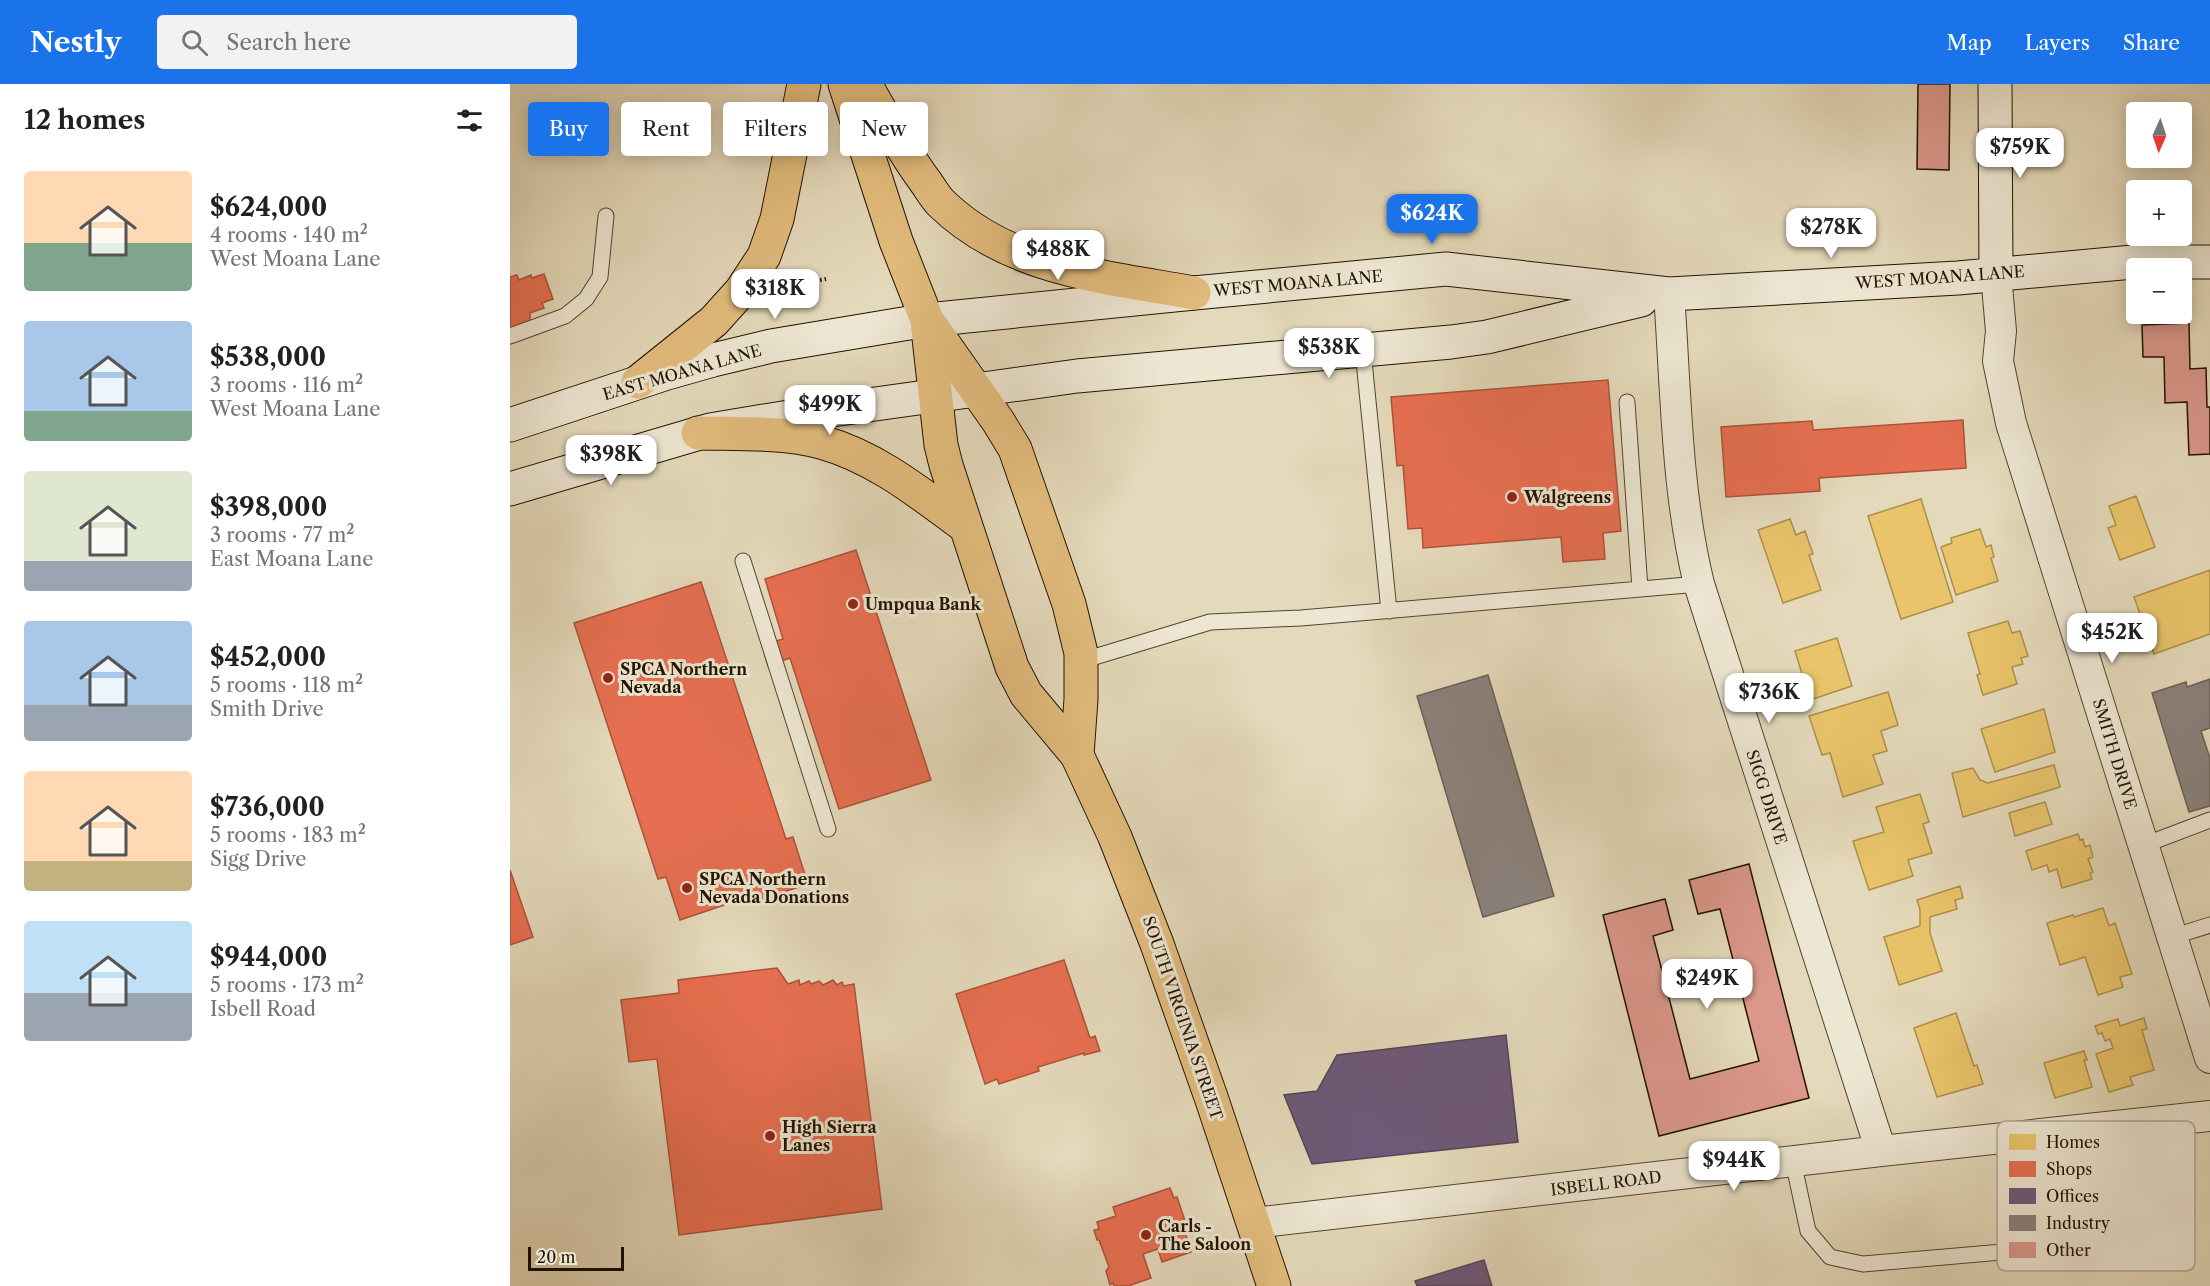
<!DOCTYPE html>
<meta charset="utf-8">
<style>
body{margin:0;font-family:"Libre Caslon Text",serif;background:#f2f2f2;color:#202124;height:100vh;display:flex;flex-direction:column;font-size:22px;white-space:nowrap}
*{box-sizing:border-box;margin:0}
p{font-size:20px;color:#757577}
.icon{flex:none;width:33px;height:33px;fill:none;stroke:currentColor;stroke-width:2;stroke-linecap:round;stroke-linejoin:round}
.map{position:relative;flex:1;overflow:hidden}
.panel{display:flex;flex-direction:column;background:#fff;width:510px}
.panel>*{flex:none}
.hud{position:absolute;left:18px;top:18px;width:570px;height:54px;display:flex;gap:12px}
.needle{width:39px;rotate:183deg}
.buttons{position:absolute;left:1616px;top:18px;display:grid;gap:12px}
.buttons a{display:grid;place-items:center;width:66px;height:66px;border-radius:6px;background:#fff;box-shadow:0 3px 15px #0003;font-size:30px}
.scale{position:absolute;left:18px;bottom:15px;width:96px;box-sizing:border-box;padding-left:6px;border:3px solid #211300;border-top:0;font-size:16px;line-height:21px;white-space:nowrap;color:#211300;-webkit-text-stroke:4px #ede6d2;paint-order:stroke}
.price{position:absolute;translate:-50% -51px;padding:0 14px;border-radius:12px;background:#fff;color:#222;font-size:20px;line-height:39px;filter:drop-shadow(0 2px 3px #0008)}
.price::after{content:'';position:absolute;left:50%;top:36px;width:18px;height:14px;margin-left:-9px;background:inherit;clip-path:polygon(0 0,100% 0,50% 100%)}
.price.active{background:#1a73e8;color:#fff}
ul{padding:0;list-style:none}
li{display:flex;align-items:center;gap:18px;height:150px;padding:0 24px}
li span{display:grid;place-items:center;flex:none;width:168px;height:120px;border-radius:6px;color:#555}
li>.icon{margin-inline-start:auto}
span .icon{width:72px;height:72px;fill:#fffc;stroke-width:1}
li b{font-size:26px}
h2{display:flex;justify-content:space-between;align-items:center;height:72px;padding:0 24px;font-size:26px}
.tag{padding:0 21px;border-radius:6px;background:#fff;box-shadow:0 3px 15px #0003;font-size:21px;line-height:54px}
.tag.active{background:#1a73e8;color:#fff}
header{display:flex;align-items:center;gap:36px;box-sizing:border-box;height:84px;padding:0 30px;background:#1a73e8;color:#fff}
header strong{font-size:28px}
nav{display:flex;gap:33px;margin-inline-start:auto;font-size:21px}
.search{width:420px;height:54px;background:#f2f2f2;display:flex;align-items:center;gap:15px;box-sizing:border-box;padding:0 21px;border-radius:6px;color:#757577;font-size:22px}
main{display:flex;flex:1;min-height:0}
.map>svg:first-child{display:block}
</style>
<header>
<strong>Nestly</strong>
<div class="search"><svg class="icon" aria-label="search" viewBox="0 0 24 24"><circle cx="10" cy="10" r="6"/><path d="M15 15l6 6"/></svg>Search here</div>
<nav><a>Map</a><a>Layers</a><a>Share</a></nav>
</header>
<main>
<section class="panel">
<h2>12 homes<svg class="icon" aria-label="filters" viewBox="0 0 24 24"><path d="M4 7h16M4 17h16"/><circle cx="9" cy="7" r="2"/><circle cx="15" cy="17" r="2"/></svg></h2>
<ul>
<li><span style="background:linear-gradient(#ffd9b3 60%,#7fa58c 0)"><svg class="icon" aria-label="home" viewBox="0 0 24 24"><path d="M3 11l9-7 9 7M6 9v11h12V9"/></svg></span><div><b>$624,000</b><p>4 rooms · 140 m²</p><p>West Moana Lane</p></div></li>
<li><span style="background:linear-gradient(#a9c7e8 75%,#7fa58c 0)"><svg class="icon" aria-label="home" viewBox="0 0 24 24"><path d="M3 11l9-7 9 7M6 9v11h12V9"/></svg></span><div><b>$538,000</b><p>3 rooms · 116 m²</p><p>West Moana Lane</p></div></li>
<li><span style="background:linear-gradient(#dfe7d0 75%,#9aa5b1 0)"><svg class="icon" aria-label="home" viewBox="0 0 24 24"><path d="M3 11l9-7 9 7M6 9v11h12V9"/></svg></span><div><b>$398,000</b><p>3 rooms · 77 m²</p><p>East Moana Lane</p></div></li>
<li><span style="background:linear-gradient(#a9c7e8 70%,#9aa5b1 0)"><svg class="icon" aria-label="home" viewBox="0 0 24 24"><path d="M3 11l9-7 9 7M6 9v11h12V9"/></svg></span><div><b>$452,000</b><p>5 rooms · 118 m²</p><p>Smith Drive</p></div></li>
<li><span style="background:linear-gradient(#ffd9b3 75%,#c2b280 0)"><svg class="icon" aria-label="home" viewBox="0 0 24 24"><path d="M3 11l9-7 9 7M6 9v11h12V9"/></svg></span><div><b>$736,000</b><p>5 rooms · 183 m²</p><p>Sigg Drive</p></div></li>
<li><span style="background:linear-gradient(#bfe0f5 60%,#9aa5b1 0)"><svg class="icon" aria-label="home" viewBox="0 0 24 24"><path d="M3 11l9-7 9 7M6 9v11h12V9"/></svg></span><div><b>$944,000</b><p>5 rooms · 173 m²</p><p>Isbell Road</p></div></li>
</ul>
</section>
<div class="map">
<svg width="1700" height="1202" viewBox="0 0 1700 1202">
<rect width="100%" height="100%" fill="#e4d9ba"/>
<filter id="stains"><feTurbulence type="fractalNoise" baseFrequency=".00333" numOctaves="4"/><feColorMatrix values="0 0 0 0 .2 0 0 0 0 .09 0 0 0 0 .02 0 0 0 .5 -.17"/></filter>
<radialGradient id="worn" r=".72"><stop offset=".6" stop-color="#630" stop-opacity="0"/><stop offset="1" stop-color="#630" stop-opacity=".3"/></radialGradient>
<path fill="#e9c46a" stroke="#ad8f4a" stroke-width="1.5" d="M1626 412 1645 463 1610 476 1598 444 1606 441 1599 422Z
M1411 415 1443 518 1391 535 1358 432Z
M1280 435 1286 451 1295 447 1303 470 1299 471 1311 506 1273 519 1248 446Z
M1470 445 1476 463 1481 461 1484 473 1481 474 1488 497 1446 511 1431 463 1442 459 1441 454Z
M1700 486V550L1644 570 1624 513Z
M1498 537 1502 549 1510 547 1518 572 1511 574 1513 580 1502 583 1507 600 1473 611 1467 591 1470 590 1458 549Z
M1327 554 1342 602 1300 616 1285 567Z
M1378 608 1388 641 1371 647 1377 667 1363 671 1373 700 1333 713 1320 669 1312 671 1299 632Z
M1534 625 1545 668 1485 688 1471 645Z
M1544 681 1550 703 1453 733 1442 689 1463 684 1470 696 1478 699Z
M1410 710 1419 738 1413 740 1422 769 1398 776 1403 792 1359 806 1343 757 1374 748 1366 723Z
M1535 718 1542 740 1505 752 1499 729Z
M1568 750 1570 756 1573 755 1575 763 1580 761 1583 773 1578 775 1583 788 1580 789 1582 795 1552 804 1547 785 1539 788 1537 781 1522 786 1516 767Z
M1450 802 1453 814 1445 816 1447 825 1420 833V849L1432 887 1389 901 1374 853 1410 842V826L1407 816Z
M1593 824 1599 842 1605 839 1622 890 1610 893 1613 903 1588 911 1575 873 1550 881 1537 839 1563 831 1564 833Z
M1446 929 1464 982 1467 981 1473 1000 1427 1013 1404 944Z
M1634 934 1637 945 1632 946 1644 986 1620 993 1623 1001 1599 1008 1586 970 1603 964 1600 955 1595 957 1592 949 1588 950 1585 942 1608 935 1610 942Z
M1574 967 1577 976H1574L1582 1003 1545 1014 1534 979Z"/>
<path fill="#e76f51" stroke="#ac5339" stroke-width="1.5" d="M34 190 43 215 32 219 34 224 20 229V239L0 246V193L7 191 9 196 21 191 22 194Z
M1098 296 1111 447 1093 449 1095 475 1053 478 1051 453 913 464 912 444 898 445 893 381 887 382 881 313Z
M1453 336 1456 384 1309 394 1310 407 1216 413 1211 343 1302 337 1303 346Z
M346 466 421 696 329 725 280 574 258 582 252 561 273 555 255 495Z
M191 498 276 755 283 753 298 800 234 821 232 815 170 836 156 793 148 795 64 539Z
M0 786 23 853 0 861Z
M554 876 580 954 585 952 590 967 574 971V969L528 983 529 987 489 1000 487 995 475 1000 446 910Z
M267 884 278 900 289 896 290 901 299 897 301 900 309 897 313 901 323 896 327 901 332 898 334 902 344 900 372 1125 169 1151 147 975 119 978 111 916 169 909 168 896Z
M660 1104 664 1114 667 1113 677 1143 674 1145 681 1168 652 1178 648 1165 633 1170 641 1194 618 1202H604L603 1199 600 1201 596 1187 599 1183 589 1156H587L584 1146 589 1145 587 1138 606 1132 603 1123Z"/>
<path fill="#6d597a" stroke="#564455" stroke-width="1.5" d="M996 951 1008 1058 802 1080 774 1011 807 1007 827 971Z
M974 1176 982 1202H907L905 1197Z"/>
<path fill="#8a817c" stroke="#6a6057" stroke-width="1.5" d="M978 591 1044 812 973 833 907 612Z
M1700 595V644L1691 647 1700 674V722L1679 728 1642 609 1676 598 1677 603Z"/>
<path fill="#da978a" stroke="#211300" stroke-width="1.5" d="M1408 0H1440L1439 86 1407 85Z
M1679 239 1680 285 1696 284 1697 323H1700V370L1679 371 1677 318 1655 319 1654 273H1633L1632 241Z
M1239 780 1299 1014 1149 1052 1093 831 1155 815 1163 846 1143 852 1180 995 1249 977 1210 825 1188 830 1179 796Z"/>
<g fill="none" stroke-linecap="round" stroke-linejoin="round">
<defs>
<path id="lane" d="M0 252 55 232 76 215 90 193 96 132
M853 267 879 527
M1117 318 1130 505
M233 477 318 745
M571 577 700 538 791 534 1189 500
M1634 761 1700 736
M1662 853 1700 841
M1283 1077 1298 1147 1320 1173 1353 1180 1551 1163"/>
<path id="street" d="M1486 190 1491 247 1488 277 1501 339 1700 974
M1159 210C1166 306 1166 406 1189 500L1371 1067
M744 1139 1371 1067 1700 1032"/>
<path id="secondary" d="M1485 0 1486 190
M0 341 157 289 203 276 261 262 417 236 684 209 936 185 1159 210 1448 194 1623 178H1700
M0 405 200 346 315 327 567 292 941 258 977 253 1131 216"/>
<path id="primary" d="M335 0 386 157 417 236 488 337 505 365 559 520 571 569V615L567 671
M355 0C374 33 392 66 415 97 420 104 425 113 431 119 498 185 596 193 684 209
M417 236 431 361 436 381 502 583 516 610 567 671 605 753 647 860 702 1016 764 1202
M128 298 204 237 231 207 254 172 267 135 294 0
M188 349C227 350 274 348 311 358 366 373 411 410 456 443"/>
</defs>
<use href="#lane" stroke="#52442e" stroke-width="17"/>
<use href="#street" stroke="#52442e" stroke-width="32"/>
<use href="#secondary" stroke="#211300" stroke-width="35"/>
<use href="#primary" stroke="#211300" stroke-width="35"/>
<path stroke="#211300" stroke-width="4" stroke-dasharray="1.5 3" stroke-linecap="butt" d="M279 191 297 199 306 221
M297 199 316 195"/>
<use href="#lane" stroke="#ede6d2" stroke-width="15"/>
<use href="#street" stroke="#ede6d2" stroke-width="30"/>
<use href="#secondary" stroke="#ede6d2" stroke-width="33"/>
<use href="#primary" stroke="#e2bc7d" stroke-width="33"/>
</g>
<g fill="#8f2418" stroke="#ede6d2" stroke-width="2">
<circle cx="1002" cy="413" r="6"/>
<circle cx="343" cy="520" r="6"/>
<circle cx="98" cy="594" r="6"/>
<circle cx="177" cy="804" r="6"/>
<circle cx="260" cy="1052" r="6"/>
<circle cx="636" cy="1151" r="6"/>
</g>
<g text-anchor="middle" dominant-baseline="central" stroke-width="6" stroke-linejoin="round" paint-order="stroke">
<g font-size="16" fill="#211300" stroke="#ede6d2">
<text transform="translate(1430 193) rotate(-4)">WEST MOANA LANE</text>
<text transform="translate(788 199) rotate(-5)">WEST MOANA LANE</text>
<text transform="translate(172 288) rotate(-16)">EAST MOANA LANE</text>
<text transform="translate(1605 670) rotate(73)">SMITH DRIVE</text>
<text transform="translate(1257 713) rotate(72)">SIGG DRIVE</text>
<text transform="translate(673 934) rotate(71)">SOUTH VIRGINIA STREET</text>
<text transform="translate(1096 1099) rotate(-7)">ISBELL ROAD</text>
</g>
<g font-size="16" font-weight="bold" fill="#211300" stroke="#ede6d2" text-anchor="start">
<text x="1014" y="413">Walgreens</text>
<text x="355" y="520">Umpqua Bank</text>
<text x="110" y="585">SPCA Northern<tspan x="110" dy="18">Nevada</tspan></text>
<text x="189" y="795">SPCA Northern<tspan x="189" dy="18">Nevada Donations</tspan></text>
<text x="272" y="1043">High Sierra<tspan x="272" dy="18">Lanes</tspan></text>
<text x="648" y="1142">Carls -<tspan x="648" dy="18">The Saloon</tspan></text>
</g>
</g>
<rect x="1487" y="1037" width="198" height="150" rx="9" fill="#ede6d2" stroke="#b0a793" stroke-width="1.5"/>
<rect x="1499" y="1050" width="27" height="16" fill="#e9c46a"/>
<rect x="1499" y="1077" width="27" height="16" fill="#e76f51"/>
<rect x="1499" y="1104" width="27" height="16" fill="#6d597a"/>
<rect x="1499" y="1131" width="27" height="16" fill="#8a817c"/>
<rect x="1499" y="1158" width="27" height="16" fill="#da978a"/>
<g font-size="16" fill="#211300">
<text x="1536" y="1064">Homes</text>
<text x="1536" y="1091">Shops</text>
<text x="1536" y="1118">Offices</text>
<text x="1536" y="1145">Industry</text>
<text x="1536" y="1172">Other</text>
</g>
<rect width="100%" height="100%" filter="url(#stains)"/>
<rect width="100%" height="100%" fill="url(#worn)"/>
</svg>
<div class="buttons">
<a><svg class="needle" viewBox="-14 -14 28 28"><path d="M0-13l5 13h-10z" fill="#e53935"/><path d="M0 13l5-13h-10z" fill="#757577"/></svg></a>
<a>+</a>
<a>−</a>
</div>
<div class="scale">20 m</div>
<b class="price" style="left:1510px;top:95px">$759K</b>
<b class="price active" style="left:922px;top:161px">$624K</b>
<b class="price" style="left:1321px;top:175px">$278K</b>
<b class="price" style="left:548px;top:197px">$488K</b>
<b class="price" style="left:265px;top:236px">$318K</b>
<b class="price" style="left:819px;top:295px">$538K</b>
<b class="price" style="left:320px;top:352px">$499K</b>
<b class="price" style="left:101px;top:402px">$398K</b>
<b class="price" style="left:1602px;top:580px">$452K</b>
<b class="price" style="left:1259px;top:640px">$736K</b>
<b class="price" style="left:1197px;top:926px">$249K</b>
<b class="price" style="left:1224px;top:1108px">$944K</b>
<div class="hud">
<a class="tag active">Buy</a>
<a class="tag">Rent</a>
<a class="tag">Filters</a>
<a class="tag">New</a>
</div>
</div>
</main>
